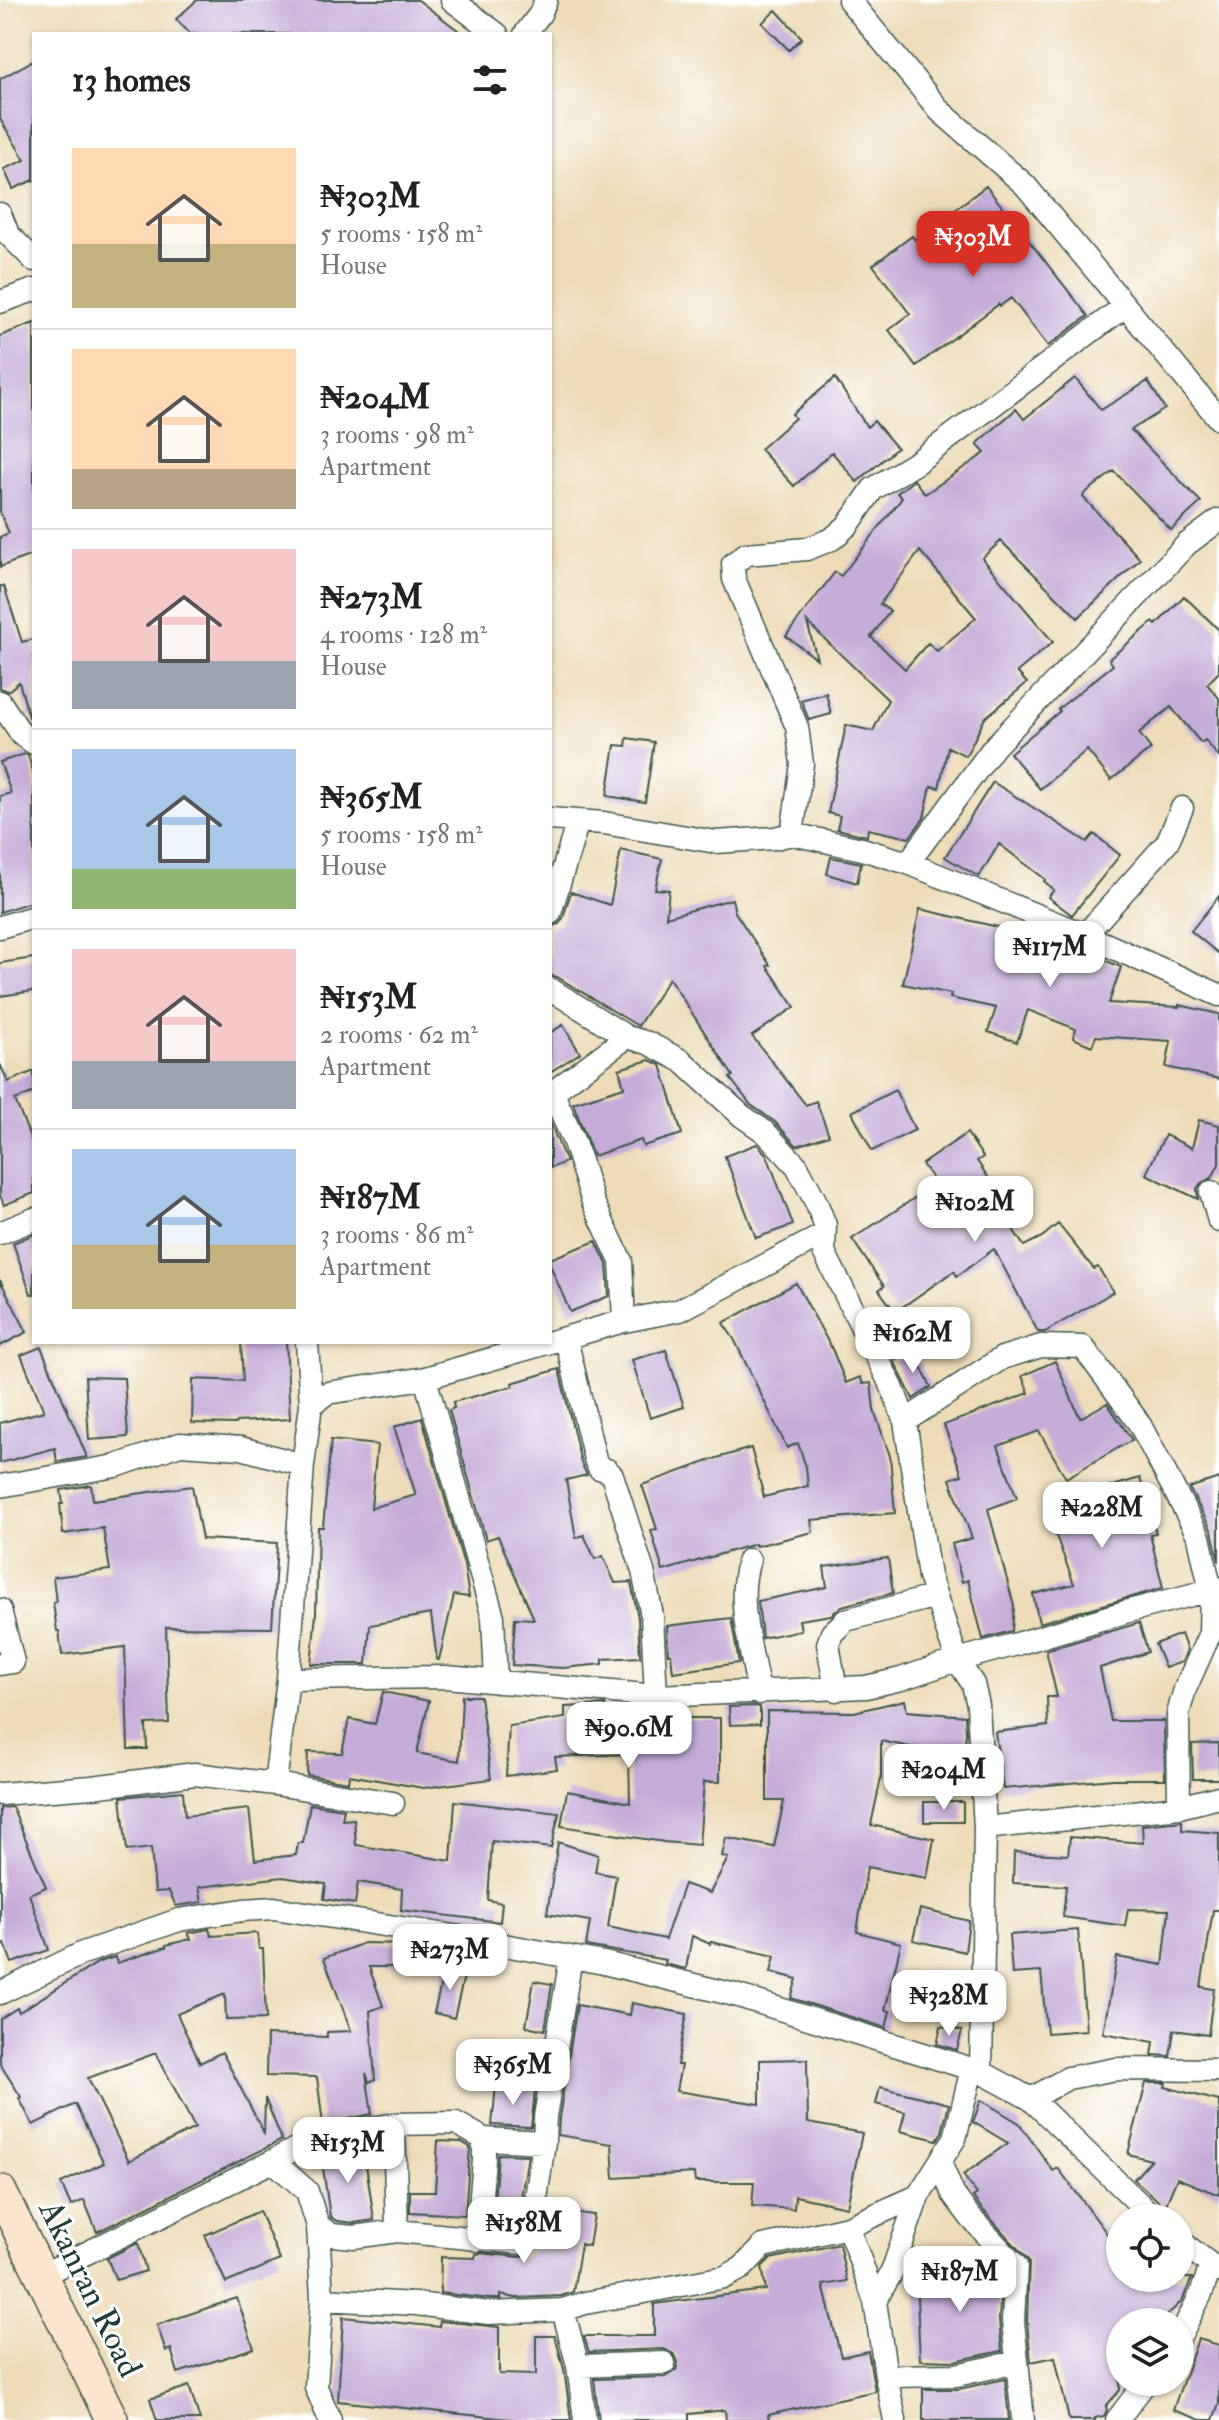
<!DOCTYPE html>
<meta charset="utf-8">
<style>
body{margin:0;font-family:"IM FELL Double Pica",serif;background:#f2f2f2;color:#222;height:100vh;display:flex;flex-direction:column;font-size:30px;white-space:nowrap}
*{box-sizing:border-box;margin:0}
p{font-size:26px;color:#767676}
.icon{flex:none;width:44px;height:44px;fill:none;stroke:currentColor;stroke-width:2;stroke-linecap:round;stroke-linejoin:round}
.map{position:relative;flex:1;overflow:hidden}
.side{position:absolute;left:32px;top:32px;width:520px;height:1312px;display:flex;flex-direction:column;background:#fff;border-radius:0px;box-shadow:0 2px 6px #0004}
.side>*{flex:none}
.fabs{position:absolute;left:1106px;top:2204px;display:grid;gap:16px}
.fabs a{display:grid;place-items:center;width:88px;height:88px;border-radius:50%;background:#fff;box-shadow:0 2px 6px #0004;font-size:40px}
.price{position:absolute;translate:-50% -68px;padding:0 18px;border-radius:16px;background:#fff;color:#222;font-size:26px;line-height:52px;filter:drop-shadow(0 2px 4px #0008)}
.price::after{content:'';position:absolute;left:50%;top:48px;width:24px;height:18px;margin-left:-12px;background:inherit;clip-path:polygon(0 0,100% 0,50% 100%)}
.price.current{background:#d93025;color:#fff}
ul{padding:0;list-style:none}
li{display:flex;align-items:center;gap:24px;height:200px;padding:0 40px}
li+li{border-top:2px solid #e0e0e0}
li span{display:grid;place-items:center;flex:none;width:224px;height:160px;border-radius:0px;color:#555}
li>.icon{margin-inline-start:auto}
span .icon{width:96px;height:96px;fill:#fffc;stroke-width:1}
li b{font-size:34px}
h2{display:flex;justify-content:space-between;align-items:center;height:96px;padding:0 40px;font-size:34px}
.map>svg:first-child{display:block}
</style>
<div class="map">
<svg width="1219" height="2420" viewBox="0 0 1219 2420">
<rect width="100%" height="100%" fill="#fff"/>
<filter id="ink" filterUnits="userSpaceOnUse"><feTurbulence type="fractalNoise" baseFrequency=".0125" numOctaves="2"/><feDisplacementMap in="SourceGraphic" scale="16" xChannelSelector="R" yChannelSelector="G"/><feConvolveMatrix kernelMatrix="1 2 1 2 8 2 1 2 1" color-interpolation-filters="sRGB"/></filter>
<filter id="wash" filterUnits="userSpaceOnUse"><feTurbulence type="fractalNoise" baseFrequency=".006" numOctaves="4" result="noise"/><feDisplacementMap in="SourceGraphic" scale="32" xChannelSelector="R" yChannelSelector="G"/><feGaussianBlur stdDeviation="1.8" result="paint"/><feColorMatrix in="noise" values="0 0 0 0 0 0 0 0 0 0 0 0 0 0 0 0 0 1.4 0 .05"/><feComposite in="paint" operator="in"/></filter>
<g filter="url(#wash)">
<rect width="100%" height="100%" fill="#eedcb9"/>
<g id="blocks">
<path fill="#c6acd8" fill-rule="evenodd" d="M197 0H418L463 34H190L176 19Z
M776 10 802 38 789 50 762 23Z
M34 60V180L13 189 4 169 25 160 0 119V79Z
M986 186 1088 316 1048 346 1011 298 1000 306 999 304 916 366 889 330 910 314 873 265 912 236 915 240Z
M34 323V554L0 567V537L9 533 0 512V336Z
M835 378 867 427 874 421 897 448 857 482 832 452 794 486 760 449 795 418 792 414Z
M1075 378 1101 410 1148 381 1165 409 1131 430 1201 502 1171 530 1114 471 1084 494 1083 497 1140 559 1078 618 1001 541 982 558 1053 642 1017 672 1027 683 985 718 966 756 948 747 939 788 931 786 924 818 909 838 868 829 867 836 837 829 840 816 828 813 846 725 873 731 888 700 807 622 817 659 786 636 835 572 841 576 902 498 897 493 914 480 925 494 985 453 977 444 1016 409 1024 419ZM920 551 976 618 937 651 928 643 905 669 871 637 890 611 880 604Z
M0 586H4L22 642 34 639V716L29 717 19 682 8 691 0 688Z
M1184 596 1219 630V672L1207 684 1219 698V757L1205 740 1201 743 1171 707 1139 733 1151 749 1111 780 1087 750 1040 789 1010 753 1060 711 1058 709 1113 665 1109 659 1153 622 1156 625Z
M826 693 831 714 809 720 801 700Z
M627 738 654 742 645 802 607 796 615 745 626 746Z
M25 754 28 755 34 775V901L0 912V796L11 793 0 762Z
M993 782 1087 842 1094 834 1120 855 1072 915 1048 897 1054 890 1044 881 1045 879 999 844 979 877 945 857Z
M621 850 662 859 655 889 669 890 666 917 732 899 735 912 770 965 767 966 795 1007 752 1036 806 1105 816 1101 829 1135 797 1146 775 1122 751 1105 730 1078 733 1076 669 978 638 1026 557 977 550 975V927L559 924 563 918 571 892 610 905Z
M831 857 861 863 857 883 827 874Z
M1219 896V954L1191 931Z
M920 909 1024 933 1027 927 1121 967 1109 1003 1179 1007V1005L1219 1014V1079L1166 1067 1171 1041 1096 1036 1092 1046 1073 1038 1076 1029 1028 1010 1017 1042 988 1032 996 1008 950 998 951 994 903 984Z
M34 958V991L0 996V963Z
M563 1025 580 1053 550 1072V1033Z
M649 1060 661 1065 682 1134 643 1146 641 1140 593 1156 573 1103 624 1087 619 1069Z
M0 1064 8 1082 34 1071V1092L15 1100 34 1147V1193L4 1205 0 1195Z
M895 1090 915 1130 872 1151 852 1112Z
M1199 1120 1219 1125V1164L1212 1178 1201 1183 1197 1189 1198 1199 1146 1174 1165 1135 1192 1148Z
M550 1122 566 1162 550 1168Z
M967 1133 983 1157 977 1161 1001 1196 994 1201 1024 1246 1042 1237 1058 1224 1094 1269 1098 1267 1113 1292 1045 1332H1038L994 1249 957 1276 954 1271 895 1312 879 1290 884 1286 852 1239 936 1184 922 1164Z
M757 1144 767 1155 793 1225 756 1238 725 1156Z
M34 1234V1294H31L13 1243Z
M596 1241 607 1264 609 1296 570 1312 550 1265V1259Z
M0 1280 27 1332 0 1346Z
M796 1283 832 1349 846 1383 860 1377 863 1384 871 1383 874 1410 890 1456 895 1513 811 1520 813 1532 756 1546 755 1544 663 1571 651 1530 657 1529 642 1485 717 1458 751 1448 764 1497 808 1486 806 1467 798 1443 787 1448 734 1339 723 1323Z
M241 1342H286L290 1419 236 1422 235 1424 192 1423 193 1379 243 1381Z
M41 1347 87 1457 57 1462 55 1448 0 1463V1423L44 1411 21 1355Z
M666 1350 684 1407 650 1418 632 1360Z
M913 1351 931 1387 913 1399 894 1361Z
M1055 1361 1080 1418 1107 1403 1132 1440 1066 1478 1039 1431 998 1446 1017 1498 988 1509 1014 1606 1012 1631 983 1639 968 1580 962 1582 952 1544 972 1538 950 1479 962 1475 944 1425 1029 1393 1022 1376Z
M559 1369 581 1463 587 1475 566 1480 576 1538 584 1535 595 1559 603 1556 615 1583 631 1582 638 1618 640 1657 603 1659V1664L563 1668 512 1665 515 1618 534 1619 498 1536 486 1540 449 1410 454 1408 453 1402 513 1386 512 1383Z
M85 1377 124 1378 128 1437 89 1440Z
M422 1418 464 1565 469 1597 454 1595 439 1660H437L431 1614 370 1625 367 1664H311L316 1614 318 1527H323L331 1440 377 1445 371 1508 416 1495 394 1427Z
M1140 1478 1156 1533 1150 1534 1163 1588 1039 1623 1033 1594 1074 1584 1045 1506Z
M1219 1478V1562L1212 1531 1189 1488Z
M91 1485 93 1500 192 1486 202 1539 277 1543 272 1628 166 1627 169 1723 146 1724 147 1749H128L125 1647 62 1655 59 1631H57L53 1603 56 1602 53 1577 110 1570 103 1528 63 1534 60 1504H63L61 1490Z
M888 1558 893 1593 842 1606 831 1615 799 1620 801 1630 762 1638 758 1601 827 1587 824 1567Z
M731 1618 739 1663 673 1672 671 1654H668L667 1626Z
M1139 1623 1148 1652 1100 1668 1111 1721H1164L1165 1779H1113L1003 1789 995 1732 1048 1726 1047 1697H1057L1046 1650Z
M1181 1634 1187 1650 1182 1662 1165 1668 1155 1644Z
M383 1692 429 1701 417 1753 459 1761 462 1696H480L491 1779 423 1788 349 1775 348 1782 307 1775 308 1752 342 1753 349 1719 375 1724Z
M905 1700 907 1711 965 1716 966 1733 964 1752 910 1747 881 1741V1778L871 1825 934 1839 927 1878 867 1867 857 1932 901 1943 885 2010 890 2011 886 2028 791 1998 797 1979 771 1972 775 1956 711 1942 710 1944 692 1936 686 1969 665 1964 666 1960 586 1946 590 1921 547 1914 558 1842 598 1855 595 1872 616 1876 608 1927 665 1939 684 1884 710 1893 728 1858 722 1856 726 1838 774 1847 784 1801H767V1711L854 1712Z
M605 1705 607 1722H674V1718H720V1782H704L699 1845 664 1842 561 1826 567 1791 630 1803 629 1754 555 1757 557 1769 506 1776 509 1726 565 1718V1707Z
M754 1706 760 1707V1724L730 1725 729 1707Z
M1219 1743V1779H1193L1192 1744Z
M183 1791 185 1816 249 1809 255 1860 296 1855 298 1843H303L310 1804 344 1809 342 1820 354 1819 356 1845 451 1861 455 1801 559 1813 551 1848 492 1841 488 1900 502 1903 500 1922 401 1910 402 1889 358 1882 355 1904 324 1899 326 1884 283 1877 199 1887 202 1902 176 1906 169 1891 155 1892 151 1848 127 1851 121 1797Z
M924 1802H963V1822H924Z
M12 1807 46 1887 29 1894 49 1950 12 1963 5 1944 0 1946V1808Z
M1182 1821V1830L1219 1833V1910H1213L1201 1987 1214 1989 1208 2035 1174 2030 1170 2056 1152 2055 1154 2042 1103 2033 1117 1957 1163 1965 1169 1910 1128 1909 1125 1926 1063 1917 1066 1886 1013 1883 1014 1852 1068 1855 1070 1837 1143 1843 1142 1825Z
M920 1909 969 1921 965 1952 913 1940Z
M209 1929 211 1936 257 1933 259 1949H263L266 2019 226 2020 225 1994 177 2014 200 2063 222 2052 264 2133 265 2098 282 2140 97 2232 84 2200 71 2206 61 2183 104 2163 75 2104 33 2125 19 2098 21 2097 0 2064V2019L17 2008 19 2012 99 1962 115 1957 117 1963 166 1947V1945L191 1939 188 1933ZM156 2053 195 2128 129 2161 88 2078Z
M1078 1930 1086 2030 1047 2033 1041 1972 1012 1974 1009 1935Z
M364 1943 401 1944V1967H369L383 2006 370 2011 375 2080 369 2082 366 2073 372 2114 323 2124 317 2077 266 2076 267 2035 327 2037V2032L351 2031 324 1958Z
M445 1967 465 1972 454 2018 434 2013Z
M534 1981 552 1984 545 2030 526 2026Z
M632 2003 687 2014 677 2065H681L676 2091 760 2104V2060L807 2059 808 2123 862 2133 847 2207 795 2196 794 2209 752 2206 754 2182H695L694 2173 614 2178 612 2144 558 2135 559 2118 577 2005 630 2015Z
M941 2026 962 2031 957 2050 937 2044Z
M1146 2083H1166L1165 2087 1219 2101V2195L1177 2178 1165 2207 1134 2179 1151 2160 1128 2154Z
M496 2086 535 2090 531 2127 492 2125Z
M880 2087 949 2104 942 2132 937 2140 900 2131 905 2112 876 2104Z
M981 2100 1019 2123 1053 2171 1058 2168 1120 2251V2278H1192L1182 2301 1160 2322H1120V2390L1106 2406 1107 2410 1104 2416 1095 2418V2420H1069L1055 2357 1031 2362 1027 2321 1029 2261 982 2209 973 2197 977 2194 963 2175 1008 2143 973 2122Z
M438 2141 461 2142 470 2147 465 2215 410 2212V2191H435Z
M363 2144 374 2220 354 2223 337 2221 330 2217 321 2154Z
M498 2154 528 2155 516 2229 492 2226Z
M549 2209 594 2215 589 2246 581 2244 573 2292 561 2296 516 2298 500 2295V2299H490L440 2293 441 2257 475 2258 476 2254 481 2253 519 2257 527 2255 543 2242Z
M259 2211 280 2260 226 2283 205 2235Z
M138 2243 146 2271 116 2280 107 2258Z
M839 2244 847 2281 823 2285 841 2357 868 2351 875 2391 768 2415 769 2420H726L725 2410 689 2414V2420H599L594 2379 665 2377 676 2370 678 2362 675 2355 664 2349 589 2352 584 2336H654V2304L766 2290 762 2267 770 2259Z
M995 2264 1002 2271 999 2320 1002 2351 954 2361 920 2360 916 2278 967 2275V2265Z
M237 2298 254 2348 178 2373 171 2349 166 2351 157 2325Z
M343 2317 439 2327 440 2321 499 2327V2374L536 2375V2336H555L564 2369 571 2420H518L338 2401Z
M1198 2339 1219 2345V2403L1213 2420H1201L1173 2410Z
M1005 2379 1009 2420H923V2389H959Z
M189 2386 200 2420H157L150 2399Z"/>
</g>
</g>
<g filter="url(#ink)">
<use href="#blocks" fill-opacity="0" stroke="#3e5548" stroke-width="2"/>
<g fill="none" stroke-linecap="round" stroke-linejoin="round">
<defs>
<path id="minor" d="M452 0 497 34
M849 0 940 111 1025 185 1219 419
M525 34 540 14 546 0
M0 214 8 234 34 260
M0 302 34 290
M0 702 22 735 34 743
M550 819 604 823 716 842 775 838 792 834 862 849 908 863 1085 935 1219 995
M792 834 802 764 797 727 734 579 733 564 746 554 807 549 832 539 848 525 873 489 917 462 1125 306
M908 863 994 747 1187 544 1219 520
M550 913 578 821
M0 927 34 917
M1085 935 1167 843 1182 808
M550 989 627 1037 648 1043 682 1061 742 1116 765 1132 797 1166 816 1202 825 1225 824 1252 892 1387 905 1421 929 1576 957 1660 973 1684 978 1705 985 1828 981 2072
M553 1093 574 1142 593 1202 621 1261 624 1321
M550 1094 627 1037
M1211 1192 1219 1221
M0 1233 34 1219
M566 1339 595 1459 599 1468 607 1470 612 1475 643 1571 652 1616 656 1696
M425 1378 493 1617 496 1682
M311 1405 327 1393 425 1378 624 1321 680 1310 825 1234
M905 1421 1002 1358 1041 1346 1083 1347 1139 1423 1199 1537 1211 1591 1210 1633 1185 1689 1178 1714 1179 1807
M0 1486 116 1466 180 1444 241 1448 303 1465
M749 1560C735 1600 752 1651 759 1693
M0 1610 13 1662 0 1664
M288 1679 446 1677 656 1696 866 1687 901 1679 957 1660 1017 1644 1125 1612 1219 1588
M836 1690 828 1644 832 1633 846 1620 936 1596
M275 1784 288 1679 303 1465 311 1405 307 1342
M0 1794 92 1787 195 1774 275 1784 393 1803
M985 1828 1179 1807 1219 1797
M0 1993 83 1953 179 1920 243 1910 274 1908 454 1936 604 1963 735 1995 981 2072 1031 2099 1154 2218
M1031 2099 1068 2078 1116 2069 1219 2070
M394 2124 397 2231
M273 2161 307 2191 318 2226 322 2299 316 2387 330 2420
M940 2162 953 2194 971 2218 1016 2266 1013 2321 1023 2420
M318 2226 332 2235 354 2237 397 2231 520 2243 531 2235 544 2142 545 2117 571 1957
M848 2227 875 2301 886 2376 895 2420
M477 2240 484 2160V2139
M1180 2241 1219 2271
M42 2275 273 2161 312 2140 394 2124 456 2123 484 2139 544 2142
M322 2299 416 2304 489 2313 563 2310 585 2303 725 2277 742 2268 763 2246 848 2227 918 2196
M875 2301 892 2272 918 2196 955 2138 972 2069
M563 2310 578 2366 585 2420
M1180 2336 1201 2294 1211 2266
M578 2366 664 2363
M886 2376 956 2375 1017 2362
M1117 2420 1146 2382"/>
<path id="secondary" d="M0 2191 112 2420"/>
</defs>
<use href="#minor" stroke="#3e5548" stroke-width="25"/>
<use href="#secondary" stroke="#3e5548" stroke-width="35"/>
<use href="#minor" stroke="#fff" stroke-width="22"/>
<use href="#secondary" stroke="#fbe5cf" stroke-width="32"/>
</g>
</g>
<g text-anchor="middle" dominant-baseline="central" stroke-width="6" stroke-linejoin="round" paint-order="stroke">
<g font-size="34" fill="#1f3d34" stroke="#fff">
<text transform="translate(90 2289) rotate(64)">Akanran Road</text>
</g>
</g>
</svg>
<div class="fabs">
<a><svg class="icon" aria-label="locate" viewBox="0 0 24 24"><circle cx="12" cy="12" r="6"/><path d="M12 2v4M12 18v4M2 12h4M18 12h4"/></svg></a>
<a><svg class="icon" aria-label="layers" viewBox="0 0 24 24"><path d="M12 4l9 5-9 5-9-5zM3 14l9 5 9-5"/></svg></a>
</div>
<b class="price current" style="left:973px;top:279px">₦303M</b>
<b class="price" style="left:1050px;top:989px">₦117M</b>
<b class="price" style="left:975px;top:1244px">₦102M</b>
<b class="price" style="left:913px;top:1375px">₦162M</b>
<b class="price" style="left:1102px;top:1550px">₦228M</b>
<b class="price" style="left:629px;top:1770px">₦90.6M</b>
<b class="price" style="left:944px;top:1812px">₦204M</b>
<b class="price" style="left:450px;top:1992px">₦273M</b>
<b class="price" style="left:949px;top:2038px">₦328M</b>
<b class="price" style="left:513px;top:2107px">₦365M</b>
<b class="price" style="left:348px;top:2185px">₦153M</b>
<b class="price" style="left:524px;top:2265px">₦158M</b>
<b class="price" style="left:960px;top:2314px">₦187M</b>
<section class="side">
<h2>13 homes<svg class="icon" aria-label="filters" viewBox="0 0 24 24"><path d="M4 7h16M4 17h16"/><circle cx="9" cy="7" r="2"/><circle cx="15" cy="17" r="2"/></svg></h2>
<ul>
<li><span style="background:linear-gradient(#ffd9b3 60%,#c2b280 0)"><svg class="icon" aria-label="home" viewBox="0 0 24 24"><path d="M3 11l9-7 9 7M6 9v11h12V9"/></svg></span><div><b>₦303M</b><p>5 rooms · 158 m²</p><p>House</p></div></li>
<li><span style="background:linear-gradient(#ffd9b3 75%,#b9a48a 0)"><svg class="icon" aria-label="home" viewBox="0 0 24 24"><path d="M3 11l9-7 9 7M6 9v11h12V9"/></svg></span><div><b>₦204M</b><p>3 rooms · 98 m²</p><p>Apartment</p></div></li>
<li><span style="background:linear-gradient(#f6c9c9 70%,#9aa5b1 0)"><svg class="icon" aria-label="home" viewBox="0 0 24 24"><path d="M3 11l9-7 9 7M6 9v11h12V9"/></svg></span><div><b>₦273M</b><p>4 rooms · 128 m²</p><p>House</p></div></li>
<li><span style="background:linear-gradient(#a9c7e8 75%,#8fb573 0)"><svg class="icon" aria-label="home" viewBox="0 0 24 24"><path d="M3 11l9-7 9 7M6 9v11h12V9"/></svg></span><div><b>₦365M</b><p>5 rooms · 158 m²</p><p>House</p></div></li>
<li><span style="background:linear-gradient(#f6c9c9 70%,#9aa5b1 0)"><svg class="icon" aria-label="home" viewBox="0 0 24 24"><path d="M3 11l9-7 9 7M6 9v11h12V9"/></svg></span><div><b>₦153M</b><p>2 rooms · 62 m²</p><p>Apartment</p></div></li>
<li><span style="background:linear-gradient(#a9c7e8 60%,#c2b280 0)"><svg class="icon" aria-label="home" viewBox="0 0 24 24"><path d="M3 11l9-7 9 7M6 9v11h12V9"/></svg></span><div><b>₦187M</b><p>3 rooms · 86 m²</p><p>Apartment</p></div></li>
</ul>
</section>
</div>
